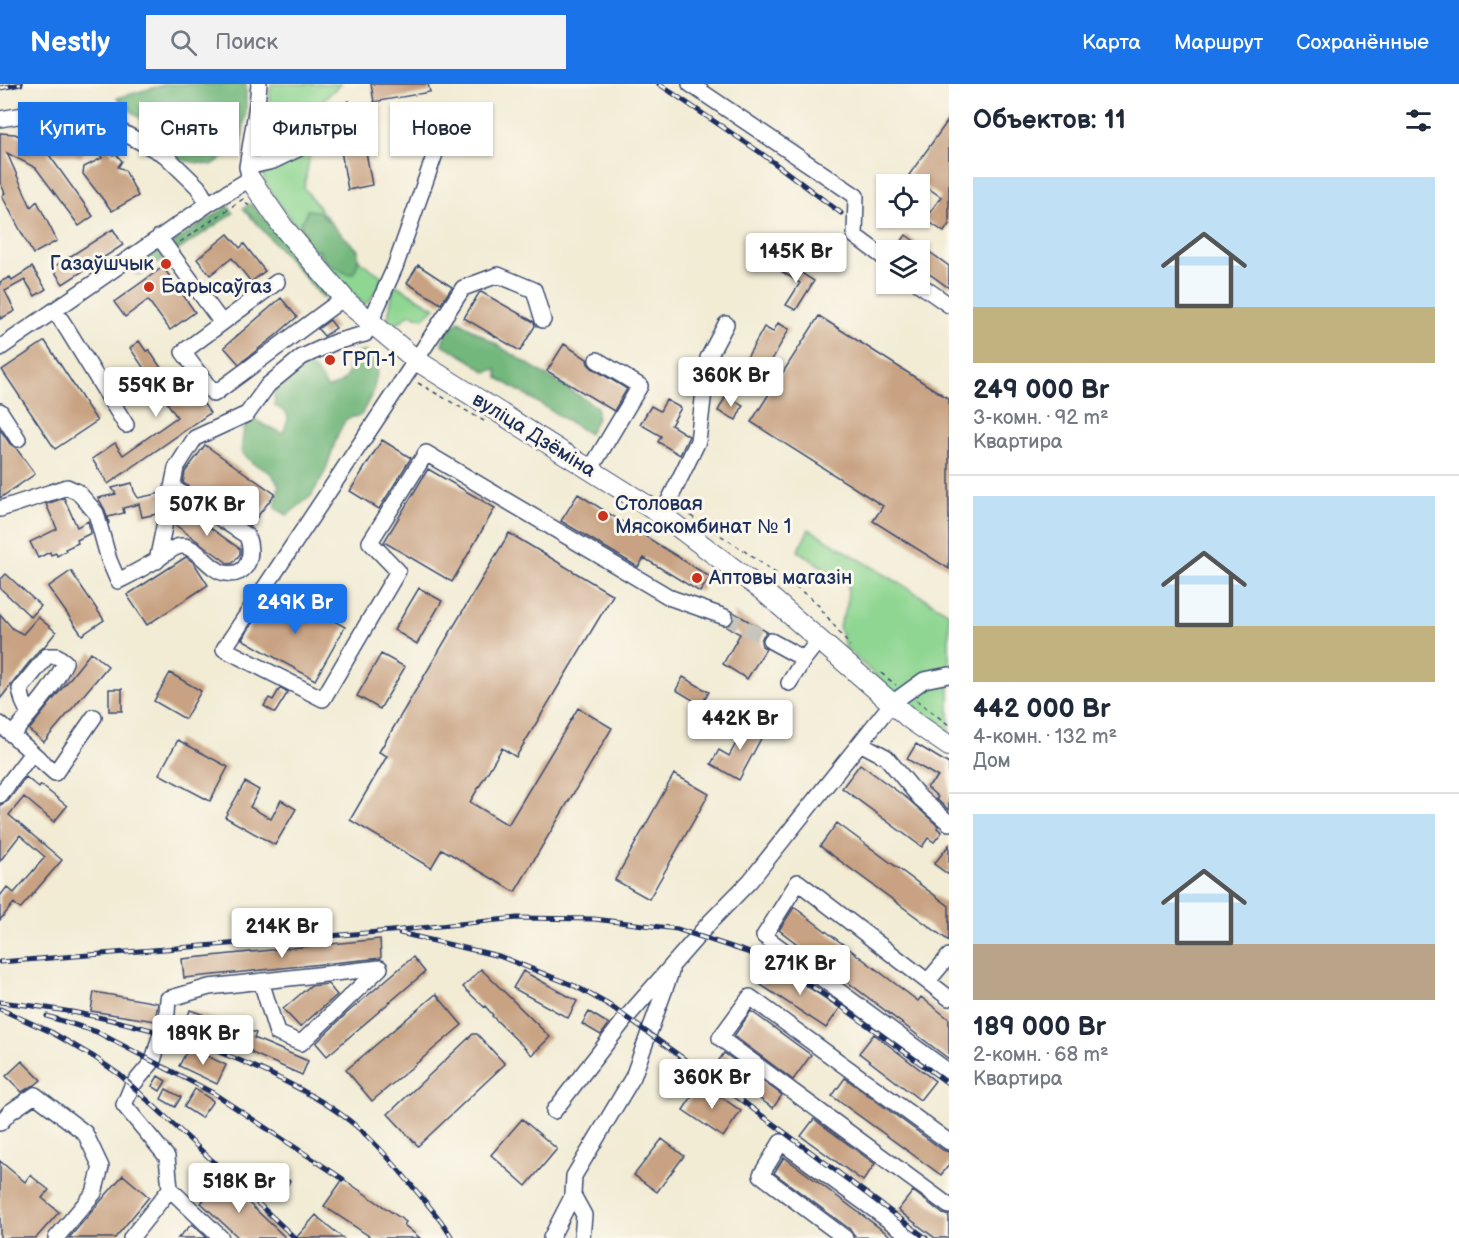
<!DOCTYPE html>
<html lang="ru">
<meta charset="utf-8">
<style>
body{margin:0;font-family:"Balsamiq Sans",sans-serif;background:#f2f2f3;color:#1f2937;height:100vh;display:flex;flex-direction:column;font-size:22px;white-space:nowrap}
*{box-sizing:border-box;margin:0}
p{font-size:20px;color:#747a83}
.icon{flex:none;width:33px;height:33px;fill:none;stroke:currentColor;stroke-width:2;stroke-linecap:round;stroke-linejoin:round}
.map{position:relative;flex:1;overflow:hidden}
.side{display:flex;flex-direction:column;background:#fff;width:510px}
.side>*{flex:none}
.guide{position:absolute;left:18px;top:18px;width:570px;height:54px;display:flex;gap:12px}
.tools{position:absolute;left:876px;top:90px;display:grid;gap:12px}
.tools a{display:grid;place-items:center;width:54px;height:54px;border-radius:0px;background:#fff;box-shadow:0 2px 4px #0004;font-size:30px}
.price{position:absolute;translate:-50% -51px;padding:0 14px;border-radius:6px;background:#fff;color:#222;font-size:20px;line-height:39px;filter:drop-shadow(0 2px 3px #0008)}
.price::after{content:'';position:absolute;left:50%;top:36px;width:18px;height:14px;margin-left:-9px;background:inherit;clip-path:polygon(0 0,100% 0,50% 100%)}
.price.active{background:#1a73e8;color:#fff}
ul{padding:0;list-style:none}
li{display:grid;align-content:center;gap:12px;height:318px;padding:0 24px}
li+li{border-top:2px solid #e0e1e3}
li span{display:grid;place-items:center;height:186px;border-radius:0px;color:#555}
li>.icon{margin-inline-start:auto}
span .icon{width:108px;height:108px;fill:#fffc;stroke-width:1}
li b{font-size:26px}
h2{display:flex;justify-content:space-between;align-items:center;height:72px;padding:0 24px;font-size:26px}
.tag{padding:0 21px;border-radius:0px;background:#fff;box-shadow:0 2px 4px #0004;font-size:21px;line-height:54px}
.tag.active{background:#1a73e8;color:#fff}
header{display:flex;align-items:center;gap:36px;box-sizing:border-box;height:84px;padding:0 30px;background:#1a73e8;color:#fff}
header strong{font-size:28px}
nav{display:flex;gap:33px;margin-inline-start:auto;font-size:21px}
.search{width:420px;height:54px;background:#f2f2f3;display:flex;align-items:center;gap:15px;box-sizing:border-box;padding:0 21px;border-radius:0px;color:#747a83;font-size:22px}
main{display:flex;flex:1;min-height:0}
.map>svg:first-child{display:block}
</style>
<header>
<strong>Nestly</strong>
<div class="search"><svg class="icon" aria-label="search" viewBox="0 0 24 24"><circle cx="10" cy="10" r="6"/><path d="M15 15l6 6"/></svg>Поиск</div>
<nav><a>Карта</a><a>Маршрут</a><a>Сохранённые</a></nav>
</header>
<main>
<div class="map">
<svg width="949" height="1154" viewBox="0 0 949 1154">
<rect width="100%" height="100%" fill="#fbf7ec"/>
<filter id="ink" filterUnits="userSpaceOnUse"><feTurbulence type="fractalNoise" baseFrequency=".0167" numOctaves="2"/><feDisplacementMap in="SourceGraphic" scale="12" xChannelSelector="R" yChannelSelector="G"/><feConvolveMatrix kernelMatrix="1 2 1 2 8 2 1 2 1" color-interpolation-filters="sRGB"/></filter>
<filter id="wash" filterUnits="userSpaceOnUse"><feTurbulence type="fractalNoise" baseFrequency=".008" numOctaves="4" result="noise"/><feDisplacementMap in="SourceGraphic" scale="24" xChannelSelector="R" yChannelSelector="G"/><feGaussianBlur stdDeviation="1.35" result="paint"/><feColorMatrix in="noise" values="0 0 0 0 0 0 0 0 0 0 0 0 0 0 0 0 0 1.4 0 .05"/><feComposite in="paint" operator="in"/></filter>
<g filter="url(#wash)">
<rect width="100%" height="100%" fill="#f2ecd5"/>
<path fill="#8ed691" stroke="#548278" stroke-width="1.5" d="M271 0H341L319 20 304 104 361 178 383 193 371 215 364 221 341 198 284 127 265 98 261 79 267 40Z
M394 200 435 224 424 234 410 230 398 239H387Z
M809 445 949 529V649L898 613 845 563 839 542 847 521 848 500 798 467Z"/>
<path fill="#72b77b" stroke="#46736c" stroke-width="1.5" d="M166 0H246V28L241 62 212 81 175 75 158 50 117 14Z
M251 120 330 208 323 214 243 124Z
M228 122 233 129 180 165 177 166 172 161 173 159Z
M307 126 318 127 358 166V178L354 189 347 190 325 177 319 166H311L302 156 304 149 300 138 305 134Z
M155 164 161 167 163 173 161 178C151 180 157 175 149 184H146L142 191H138L135 188 126 186V184Z
M459 237 597 323V334L589 350 498 294 496 285 486 288 468 275 442 260 446 247Z
M366 267 378 285 373 308 361 331 346 335 338 350 325 388 311 412 287 431 275 424 279 401 271 389 252 379 241 367 244 344 252 334 266 342 283 349 288 336 287 329 275 322 274 308 285 290 302 279 314 285 328 304C348 299 349 289 351 270Z"/>
<g id="blocks">
<path fill="#c8a282" d="M371 0H428L430 8 374 18Z
M349 17 358 33 345 39 332 40 327 28Z
M949 35V140L944 148 925 135 941 113 909 91Z
M0 49 15 50 40 62 46 53 86 57 82 73 47 68 93 132 79 142 36 84 7 69 31 123 37 117 57 157 33 170 2 112 5 109 0 98Z
M94 57 106 58 113 71 116 70 122 77 118 83 125 86 138 112 112 127 83 90 84 83 102 74Z
M364 57 372 101 348 106 340 61Z
M113 145 123 161 63 200 52 184Z
M228 150 240 164 244 160 265 187 251 198 232 174 210 191 197 175Z
M906 151 949 182V204L920 183V166H895Z
M781 176 814 197 796 226 786 221 800 199 776 184Z
M418 181 452 203 441 220 407 199Z
M32 183 46 205 35 212 25 196 5 207 15 227 0 235V198L10 193 12 196Z
M163 183 195 228 170 246 148 216 125 233 114 218Z
M481 208 534 238 535 242 520 267 464 234 479 209Z
M281 214 297 233 275 252 239 280 224 263Z
M819 232 949 315V485L873 437 883 422 751 338Z
M330 236 336 244 324 252 318 245Z
M778 239 789 245 763 292 743 281 764 243 773 248Z
M45 257 97 337 55 365 2 286Z
M139 257 146 267 149 266 169 296 182 287 210 329 108 400 92 375 115 359 123 371 177 333 130 264Z
M564 260 587 275 588 280 592 284 627 305 614 327 547 287Z
M726 312 743 321 736 336 718 327Z
M666 316 681 324 671 341 689 352 680 371 658 358 661 352 640 340 651 322 660 327Z
M0 345 10 360 16 364 35 390 0 414Z
M382 356 411 374 379 425 350 407Z
M205 361 275 410 250 442 183 399 185 388Z
M428 385 495 424 452 498 384 458Z
M132 399 134 407 138 414 161 409 157 430 142 433 139 420 123 424 124 429 108 433 109 440 105 426 98 414 116 410 112 404Z
M578 410 710 493 700 508 644 474 638 483 561 437Z
M64 414 77 443 88 437 91 449 77 456 78 459 65 465 66 467 57 472 56 469 51 471 50 468 38 474 30 458 57 445 46 420Z
M181 423 240 465V470L233 479 229 480 174 440 177 429Z
M509 449 613 511 516 673 502 664 470 718 508 741 578 624 612 644 515 808 442 765 431 784 350 736 387 672 379 668Z
M186 473 194 479 208 501 147 541 127 511Z
M71 487 104 536 82 551 48 503Z
M6 490 41 522 31 533 0 504V496Z
M419 504 442 517 417 560 394 546Z
M283 508 345 543 315 596 242 555 264 523 272 528Z
M733 528 767 548 763 552 761 557 762 562 766 565 747 595 723 580 740 550 727 543 731 541 734 537 735 532Z
M0 530 13 545 23 550 38 533 56 548 44 563 39 566 0 615Z
M91 568 108 582 44 658 29 646Z
M381 570 405 583 380 625 357 612Z
M170 589 201 607 185 635 154 617Z
M683 593 709 608 701 621 676 606Z
M280 604 288 608 275 629 264 622 269 614 273 616Z
M109 605H122V627H109Z
M749 636 766 645 739 696 711 680 719 666 729 672Z
M178 656 228 683 210 717 159 690Z
M916 660 949 680V726L936 715 938 713 927 703 938 693 907 675Z
M860 680 908 715 938 742 937 744 942 748 934 758 928 754 922 763 842 704Z
M674 690 709 710 649 815 615 796Z
M26 693 39 704 41 701 67 722 54 738 24 713 9 731 62 776 20 825 14 819 0 836V812L7 803 14 809 45 773 20 751 0 777V721L8 717Z
M245 698 259 706 250 723 271 735 281 716 296 725 275 761 225 733Z
M837 739 949 822V857L820 762Z
M949 761V791L934 780Z
M794 823 918 917 921 913 949 935V975L779 846Z
M380 855 381 874 184 894 182 875Z
M413 873 425 888 327 972 316 959 347 929Z
M775 881 840 924 826 944 761 901Z
M481 885 550 953 532 971 492 932 493 931 485 922 484 923 463 903Z
M523 887 577 917 568 934 513 904Z
M328 900 337 911 300 943 283 925 310 902Z
M94 908 158 919 155 937 91 927Z
M436 910 462 941 372 1017 346 986Z
M190 926 256 949 254 954 308 977 302 991 252 969V967L184 944Z
M751 927 811 971 793 996 734 952Z
M589 928 609 940 601 951 582 940Z
M473 950H477L505 980 418 1062 388 1030Z
M874 950 935 997 920 1016 859 969Z
M189 963 226 981 217 1000 179 982Z
M724 969 782 1011 773 1024 714 983Z
M22 977 41 996 35 1001 30 1003 22 1008 6 992Z
M158 992 166 997 160 1007 152 1002Z
M845 994 943 1066 949 1068V1081L941 1091 832 1012Z
M701 999 741 1027 723 1053 683 1026Z
M166 1005 181 1013 175 1023 161 1015Z
M195 1005 213 1017 201 1034 184 1023Z
M522 1035 557 1065 526 1102 491 1071Z
M814 1035 875 1080 863 1097 801 1052Z
M662 1055 684 1072 657 1108 634 1091Z
M784 1073 893 1154 855 1153 851 1146 774 1089Z
M0 1077 25 1098 30 1091 49 1106 42 1114 59 1128 36 1154H0Z
M276 1089 290 1097 283 1109 269 1101Z
M123 1091 149 1113 115 1154H69Z
M223 1095 286 1154H239L201 1119Z
M343 1095 406 1138 404 1141 420 1154H372L324 1122Z
M913 1107 943 1130 949 1132V1154H935L898 1126Z
M316 1131 320 1135 343 1154H296Z
M192 1140 204 1151 207 1154H178Z"/>
</g>
</g>
<g filter="url(#ink)">
<use href="#blocks" fill-opacity="0" stroke="#3b4b70" stroke-width="1.5"/>
<g fill="none" stroke-linecap="round" stroke-linejoin="round">
<path stroke="#c7c6bd" stroke-width="15" stroke-dasharray="15 8" stroke-linecap="butt" d="M725 533 771 557"/>
<defs>
<path id="minor" d="M690 0 856 112 855 152 886 175
M0 35 35 29 107 40 165 71 198 103 208 120
M247 83 273 77 298 65 318 51 357 48
M159 153 222 239
M277 198 183 268 214 310 337 219 345 216
M919 200 949 221
M55 227 67 245 126 341
M543 236 534 206 498 191 463 204 416 276 224 565 323 615 398 487 370 458 426 369 671 514 725 533
M0 264 208 120 250 95 247 83 257 21 259 0
M0 327 18 355
M590 386 640 302 597 276
M0 425 67 403 78 408 96 429 109 476 118 497C131 491 143 484 155 477 163 473 173 461 183 462 198 463 209 486 225 489 249 494 254 469 247 452L172 403
M662 431 698 357 708 274 726 240
M157 477 176 384 195 354 247 330 268 301 302 273 335 258 365 250 395 183 448 33
M771 557 804 575 819 556
M789 599 804 575
M0 640 55 689 94 633
M12 651C30 629 54 604 65 578L57 572H47L20 605 23 617 29 630
M860 659 886 673 920 714 949 739
M0 711 32 669
M928 897 949 872
M949 914 798 798 764 852 949 988
M554 1027 626 934 711 837 750 797 892 619 924 596 949 591
M0 1039 10 1028 35 1011 85 1049 101 1083 94 1109 56 1154
M949 1058 750 913 720 954 949 1122
M170 1105 167 1073 124 1021 132 1002 153 977 161 949 166 942 168 915 209 903 380 884 301 959 277 949 261 897
M131 1154 170 1105 221 1154
M551 1154 573 1111
M582 1154 584 1131 573 1111 574 1092 633 993 671 888
M845 1154 761 1091 781 1058 913 1154"/>
<path id="major" d="M250 95 283 143 348 219 416 276 662 431 762 506 910 635 949 662"/>
</defs>
<use href="#minor" stroke="#3b4b70" stroke-width="18"/>
<use href="#major" stroke="#3b4b70" stroke-width="22"/>
<path stroke="#3b4b70" stroke-width="1.5" stroke-dasharray="4.5 4.5" stroke-linecap="butt" d="M180 158 243 115 249 122
M142 182 156 173
M418 299 484 337
M683 427 743 466 815 517 850 562
M881 589 896 601
M916 616 949 641"/>
<use href="#minor" stroke="#fff" stroke-width="15"/>
<use href="#major" stroke="#fff" stroke-width="20"/>
<defs>
<path id="rail" d="M659 0 761 69 841 129
M0 4 21 0
M400 849 499 872 575 902 609 921 737 1013 926 1154
M0 878 391 847 517 834 594 835 677 845 747 868 770 877 791 888 845 925 949 1000
M0 918C99 928 204 954 292 1001 315 1013 338 1026 357 1043 378 1061 396 1082 413 1103 427 1120 441 1135 452 1154
M0 925 51 948 94 973 120 991 156 1024 295 1154
M47 932 97 948 213 1009 343 1095"/>
</defs>
<use href="#rail" stroke="#1b2f5e" stroke-width="5"/>
<use href="#rail" stroke="#fbf7ec" stroke-width="3" stroke-dasharray="9" stroke-linecap="butt"/>
</g>
</g>
<g fill="#c8321e" stroke="#fbf7ec" stroke-width="2">
<circle cx="166" cy="180" r="6"/>
<circle cx="149" cy="203" r="6"/>
<circle cx="330" cy="276" r="6"/>
<circle cx="603" cy="432" r="6"/>
<circle cx="697" cy="494" r="6"/>
</g>
<g text-anchor="middle" dominant-baseline="central" stroke-width="6" stroke-linejoin="round" paint-order="stroke">
<g font-size="20" fill="#1b2f5e" stroke="#fbf7ec" text-anchor="start">
<text x="154" y="180" text-anchor="end">Газаўшчык</text>
<text x="161" y="203">Барысаўгаз</text>
<text x="342" y="276">ГРП-1</text>
<text x="615" y="420">Столовая<tspan x="615" dy="23">Мясокомбинат № 1</tspan></text>
<text x="709" y="494">Аптовы магазін</text>
</g>
<g font-size="20" fill="#1b2f5e" stroke="#fbf7ec">
<text transform="translate(534 351) rotate(32)">вуліца Дзёміна</text>
</g>
</g>
</svg>
<div class="tools">
<a><svg class="icon" aria-label="locate" viewBox="0 0 24 24"><circle cx="12" cy="12" r="6"/><path d="M12 2v4M12 18v4M2 12h4M18 12h4"/></svg></a>
<a><svg class="icon" aria-label="layers" viewBox="0 0 24 24"><path d="M12 4l9 5-9 5-9-5zM3 14l9 5 9-5"/></svg></a>
</div>
<b class="price" style="left:796px;top:200px">145K Br</b>
<b class="price" style="left:731px;top:324px">360K Br</b>
<b class="price" style="left:156px;top:334px">559K Br</b>
<b class="price" style="left:207px;top:453px">507K Br</b>
<b class="price active" style="left:295px;top:551px">249K Br</b>
<b class="price" style="left:740px;top:667px">442K Br</b>
<b class="price" style="left:282px;top:875px">214K Br</b>
<b class="price" style="left:800px;top:912px">271K Br</b>
<b class="price" style="left:203px;top:982px">189K Br</b>
<b class="price" style="left:712px;top:1026px">360K Br</b>
<b class="price" style="left:239px;top:1130px">518K Br</b>
<div class="guide">
<a class="tag active">Купить</a>
<a class="tag">Снять</a>
<a class="tag">Фильтры</a>
<a class="tag">Новое</a>
</div>
</div>
<section class="side">
<h2>Объектов: 11<svg class="icon" aria-label="filters" viewBox="0 0 24 24"><path d="M4 7h16M4 17h16"/><circle cx="9" cy="7" r="2"/><circle cx="15" cy="17" r="2"/></svg></h2>
<ul>
<li><span style="background:linear-gradient(#bfe0f5 70%,#c2b280 0)"><svg class="icon" aria-label="home" viewBox="0 0 24 24"><path d="M3 11l9-7 9 7M6 9v11h12V9"/></svg></span><div><b>249 000 Br</b><p>3-комн. · 92 m²</p><p>Квартира</p></div></li>
<li><span style="background:linear-gradient(#bfe0f5 70%,#c2b280 0)"><svg class="icon" aria-label="home" viewBox="0 0 24 24"><path d="M3 11l9-7 9 7M6 9v11h12V9"/></svg></span><div><b>442 000 Br</b><p>4-комн. · 132 m²</p><p>Дом</p></div></li>
<li><span style="background:linear-gradient(#bfe0f5 70%,#b9a48a 0)"><svg class="icon" aria-label="home" viewBox="0 0 24 24"><path d="M3 11l9-7 9 7M6 9v11h12V9"/></svg></span><div><b>189 000 Br</b><p>2-комн. · 68 m²</p><p>Квартира</p></div></li>
</ul>
</section>
</main>
